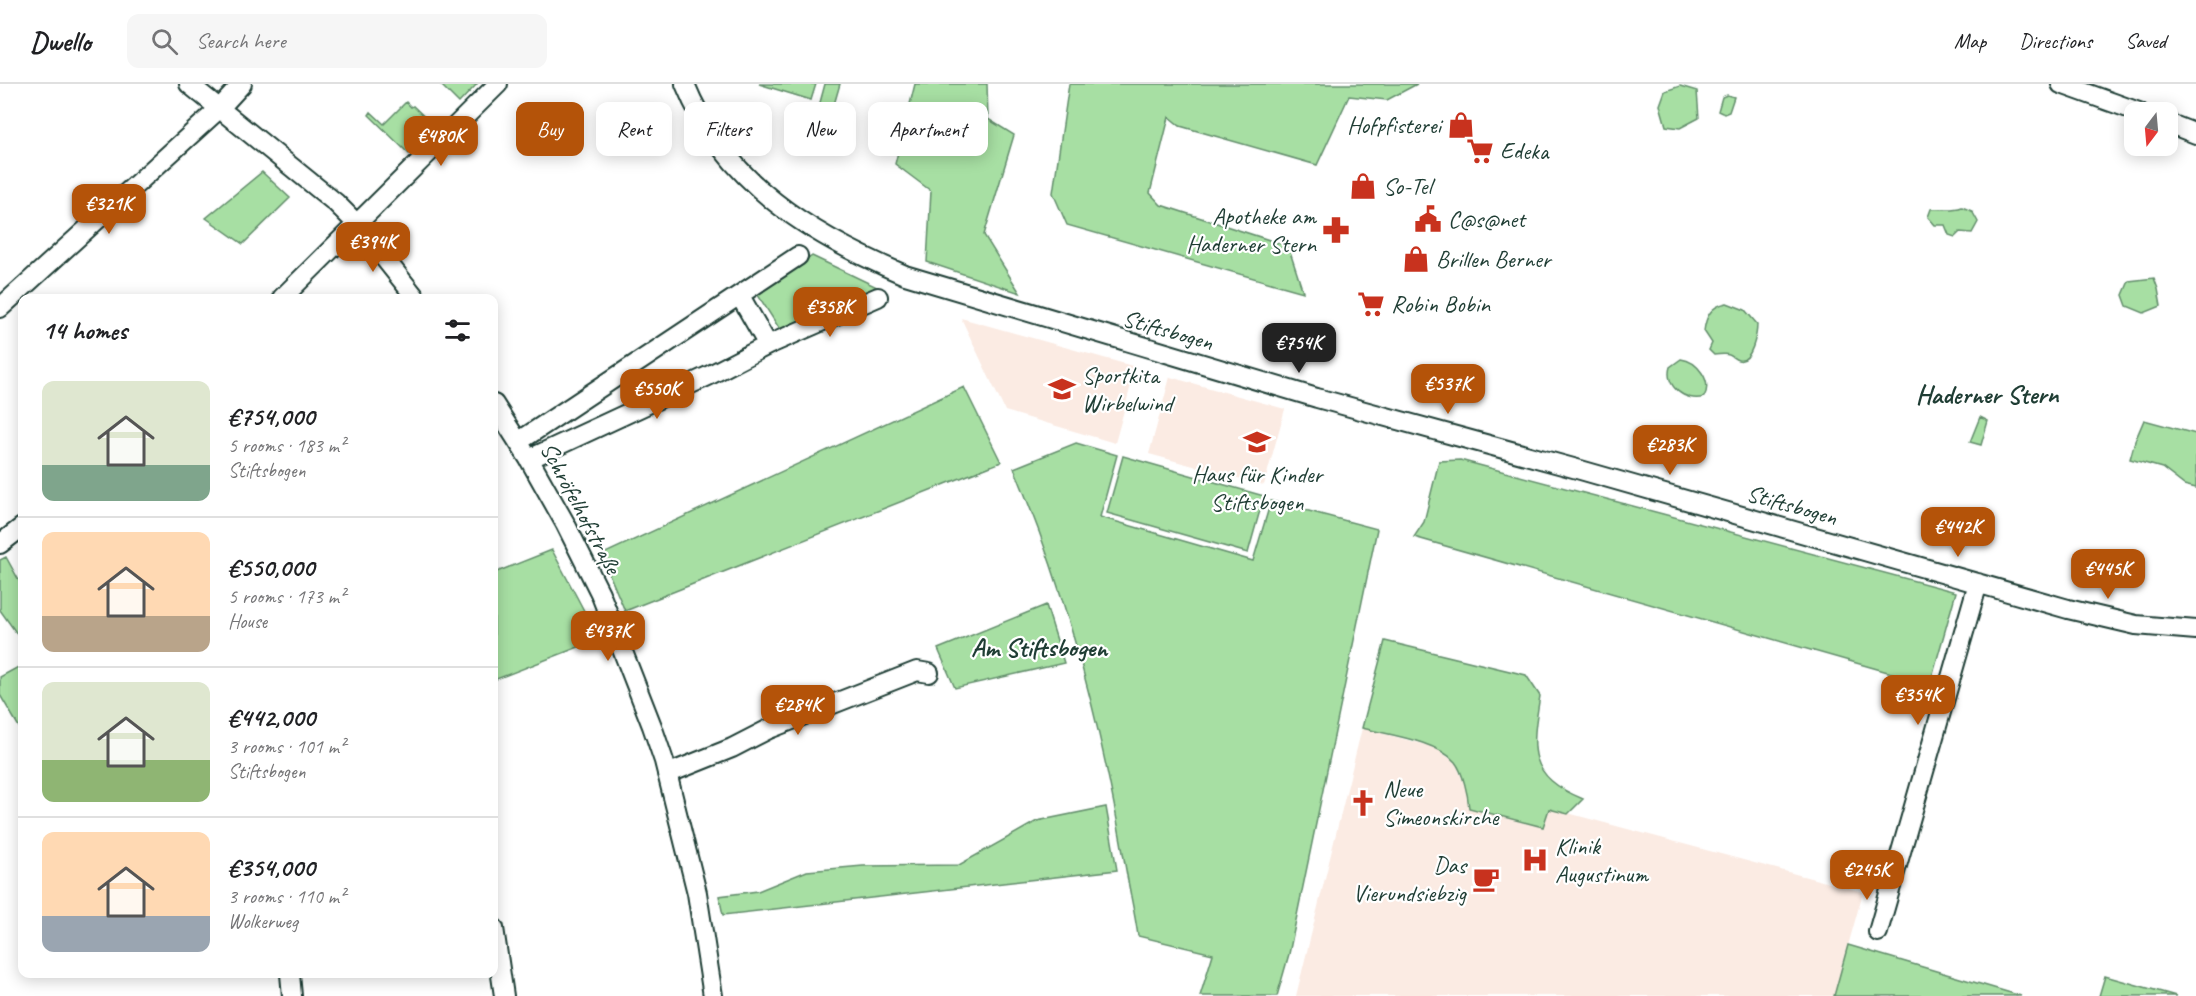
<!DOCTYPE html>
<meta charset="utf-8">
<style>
body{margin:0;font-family:Caveat,sans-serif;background:#f6f6f6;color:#202124;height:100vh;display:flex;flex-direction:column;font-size:22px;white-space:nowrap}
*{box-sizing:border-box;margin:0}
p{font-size:20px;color:#757577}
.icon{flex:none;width:33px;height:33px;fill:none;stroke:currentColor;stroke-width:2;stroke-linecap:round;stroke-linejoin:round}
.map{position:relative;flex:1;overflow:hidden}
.drawer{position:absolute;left:18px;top:210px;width:480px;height:684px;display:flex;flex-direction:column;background:#fff;border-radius:12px;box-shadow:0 3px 15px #0003}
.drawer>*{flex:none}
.guide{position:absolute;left:516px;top:18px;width:570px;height:54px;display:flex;gap:12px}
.needle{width:39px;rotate:196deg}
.tools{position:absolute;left:2124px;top:18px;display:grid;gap:12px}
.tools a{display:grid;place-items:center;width:54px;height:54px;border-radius:12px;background:#fff;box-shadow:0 3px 15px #0003;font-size:30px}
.price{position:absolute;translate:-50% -51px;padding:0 14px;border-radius:12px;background:#b45309;color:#fff;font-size:20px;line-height:39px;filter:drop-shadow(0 2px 3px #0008)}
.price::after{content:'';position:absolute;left:50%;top:36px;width:18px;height:14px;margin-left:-9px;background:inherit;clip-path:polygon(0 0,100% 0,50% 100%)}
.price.selected{background:#222;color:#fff}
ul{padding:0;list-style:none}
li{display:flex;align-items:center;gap:18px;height:150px;padding:0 24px}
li+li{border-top:2px solid #e0e0e0}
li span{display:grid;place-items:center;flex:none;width:168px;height:120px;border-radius:12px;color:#555}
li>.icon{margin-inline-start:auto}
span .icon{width:72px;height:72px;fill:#fffc;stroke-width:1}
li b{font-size:26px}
h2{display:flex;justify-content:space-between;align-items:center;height:72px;padding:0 24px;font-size:26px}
.pill{padding:0 21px;border-radius:12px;background:#fff;box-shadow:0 3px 15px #0003;font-size:21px;line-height:54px}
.pill.selected{background:#b45309;color:#fff}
header{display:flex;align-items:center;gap:36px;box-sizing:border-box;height:84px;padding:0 30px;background:#fff;border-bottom:2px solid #e0e0e0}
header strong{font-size:28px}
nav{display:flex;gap:33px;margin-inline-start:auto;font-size:21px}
.search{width:420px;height:54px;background:#f6f6f6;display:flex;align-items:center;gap:15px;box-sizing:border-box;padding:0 21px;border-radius:12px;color:#757577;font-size:22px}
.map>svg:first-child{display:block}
</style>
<header>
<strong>Dwello</strong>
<div class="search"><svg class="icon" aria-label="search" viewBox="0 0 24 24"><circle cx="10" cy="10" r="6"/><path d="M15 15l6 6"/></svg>Search here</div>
<nav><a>Map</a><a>Directions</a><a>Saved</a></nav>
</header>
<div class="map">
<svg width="2196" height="912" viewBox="0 0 2196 912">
<rect width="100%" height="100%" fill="#fff"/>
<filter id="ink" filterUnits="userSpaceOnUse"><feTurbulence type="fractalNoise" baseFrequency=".0167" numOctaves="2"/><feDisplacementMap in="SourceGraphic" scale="12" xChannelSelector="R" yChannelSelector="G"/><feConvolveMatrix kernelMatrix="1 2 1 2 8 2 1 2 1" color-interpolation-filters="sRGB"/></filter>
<g filter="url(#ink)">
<path fill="#fbebe3" d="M961 234 1136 283 1115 359 1005 327Z
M1170 293 1285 325 1264 401 1149 370Z
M1362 644 1434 663 1456 679 1467 707 1470 724 1543 743 1549 724 1863 808 1834 912H1296Z"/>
<path fill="#a7dfa3" stroke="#638e6c" stroke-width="1.5" d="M440 0H477L459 19Z
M759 0H816L811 16Z
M825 0H840L831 31 818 26Z
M915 0H987L988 35 1014 51 984 151 1020 209 927 178 931 107 895 80Z
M1069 0H1417L1387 16 1349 12 1317 81 1180 42 1169 33 1150 109 1161 121 1288 162 1303 208 1067 141 1053 109Z
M1680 2 1697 7 1699 34 1680 44 1666 42 1660 21 1665 7Z
M1727 11 1734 13 1729 28 1724 30 1718 27 1722 13Z
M406 18 411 23 413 22 435 43 409 70 369 31 371 28 384 40Z
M262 88 290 114 243 160 206 134Z
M1962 123 1972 127 1978 138 1972 149 1960 148 1955 153 1949 151 1945 141H1935L1928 133 1931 125C1942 124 1951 127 1962 123Z
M812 172 881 205 784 252 756 208Z
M2154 194 2158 205 2161 222 2144 229 2127 222 2123 211 2129 197Z
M1727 219 1745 226 1757 240C1757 249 1752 280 1738 276 1734 275 1732 272 1729 271 1724 269 1719 271 1714 271L1709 266 1712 259 1704 247C1706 232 1711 222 1727 219Z
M1681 275C1697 277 1713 297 1704 313 1686 319 1664 302 1670 283Z
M964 303 1001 378 625 527 601 471Z
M1980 333 1988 337 1981 361 1970 358Z
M2144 336 2196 350V404L2184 401 2162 384 2130 375 2135 357Z
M1076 359 1117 371 1100 433 1253 477 1271 417 1377 445 1289 870 1277 912H1200L1213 870 1138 852C1135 830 1130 809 1126 786 1103 649 1068 512 1014 384Z
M1123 372 1264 412 1248 469 1107 429Z
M1460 376 1956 508 1930 600 1414 453 1424 438 1439 377Z
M552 466 599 555 494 596V489Z
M6 473 22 502V557L0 526V476Z
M1046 521 1064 579 955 604 938 565Z
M1385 557 1526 591 1540 612C1531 666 1527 692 1583 715L1568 730 1549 725 1543 743 1469 724C1468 711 1463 688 1455 678 1437 657 1389 651 1362 644Z
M22 581V648L0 611V593Z
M1106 723 1117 786 723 831 719 812 758 807 807 787 863 782 959 781 1037 737Z
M1848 861 2021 912H1834Z
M2105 892 2176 912H2099Z"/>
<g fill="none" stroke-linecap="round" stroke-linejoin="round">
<defs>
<path id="minor" d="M189 0 336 119 358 141 416 214
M685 0C725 99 810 151 905 191L1317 314 1577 385 2068 525 2136 541 2196 546
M2061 0 2139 28
M2168 39 2196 50
M740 212 768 261
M282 214 498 0
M0 224 220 24 242 0
M494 320 529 375 565 439 600 509 652 642 664 677 697 809 713 912
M518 358 798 172
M529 375 708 292 768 261 878 213
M0 460 22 443
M667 690 732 664 769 645 917 587 929 589
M494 844 504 912
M1878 848 1978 499
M290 890 292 912"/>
</defs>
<use href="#minor" stroke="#1f3d34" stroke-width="22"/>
<use href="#minor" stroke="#fff" stroke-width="18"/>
</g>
</g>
<defs>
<symbol id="shop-bare" viewBox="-9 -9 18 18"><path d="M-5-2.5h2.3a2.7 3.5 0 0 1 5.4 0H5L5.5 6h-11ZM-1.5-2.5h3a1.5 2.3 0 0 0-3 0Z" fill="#c8321e" stroke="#fff" stroke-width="2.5" paint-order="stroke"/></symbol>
<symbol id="supermarket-bare" viewBox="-9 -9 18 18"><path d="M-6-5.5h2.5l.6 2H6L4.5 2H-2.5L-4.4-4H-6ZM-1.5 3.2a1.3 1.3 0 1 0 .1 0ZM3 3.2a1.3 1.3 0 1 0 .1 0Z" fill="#c8321e" stroke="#fff" stroke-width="2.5" paint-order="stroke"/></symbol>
<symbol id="civic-bare" viewBox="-9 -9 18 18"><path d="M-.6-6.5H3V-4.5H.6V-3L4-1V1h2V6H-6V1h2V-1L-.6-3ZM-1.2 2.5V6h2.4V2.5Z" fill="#c8321e" stroke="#fff" stroke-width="2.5" paint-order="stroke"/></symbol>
<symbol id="pharmacy-bare" viewBox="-9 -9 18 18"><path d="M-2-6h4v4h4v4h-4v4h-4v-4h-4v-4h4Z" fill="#c8321e" stroke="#fff" stroke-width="2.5" paint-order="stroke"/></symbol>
<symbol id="school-bare" viewBox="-9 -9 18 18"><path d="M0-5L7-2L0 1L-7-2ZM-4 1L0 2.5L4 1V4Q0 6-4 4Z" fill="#c8321e" stroke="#fff" stroke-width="2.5" paint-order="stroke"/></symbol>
<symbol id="church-bare" viewBox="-9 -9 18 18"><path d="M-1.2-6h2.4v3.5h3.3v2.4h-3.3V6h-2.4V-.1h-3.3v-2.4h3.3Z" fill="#c8321e" stroke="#fff" stroke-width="2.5" paint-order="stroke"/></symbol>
<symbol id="hospital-bare" viewBox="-9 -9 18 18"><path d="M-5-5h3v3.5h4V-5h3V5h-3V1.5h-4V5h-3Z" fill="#c8321e" stroke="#fff" stroke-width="2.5" paint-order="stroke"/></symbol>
<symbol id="cafe-bare" viewBox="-9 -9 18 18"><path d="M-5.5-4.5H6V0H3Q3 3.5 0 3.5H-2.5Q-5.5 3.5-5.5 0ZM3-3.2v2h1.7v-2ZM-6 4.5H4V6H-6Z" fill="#c8321e" stroke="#fff" stroke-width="2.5" paint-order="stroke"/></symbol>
</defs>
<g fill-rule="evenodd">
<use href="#shop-bare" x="1442" y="22" width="38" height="38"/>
<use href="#supermarket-bare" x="1461" y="48" width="38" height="38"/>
<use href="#shop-bare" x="1344" y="83" width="38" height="38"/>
<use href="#civic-bare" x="1409" y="116" width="38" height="38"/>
<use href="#pharmacy-bare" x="1317" y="127" width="38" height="38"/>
<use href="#shop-bare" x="1397" y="156" width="38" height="38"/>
<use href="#supermarket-bare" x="1352" y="201" width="38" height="38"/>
<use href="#school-bare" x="1043" y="286" width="38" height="38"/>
<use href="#school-bare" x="1238" y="339" width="38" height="38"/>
<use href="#church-bare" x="1344" y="700" width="38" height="38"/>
<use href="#hospital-bare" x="1516" y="757" width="38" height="38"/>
<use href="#cafe-bare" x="1467" y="776" width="38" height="38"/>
</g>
<g text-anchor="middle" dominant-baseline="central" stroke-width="4.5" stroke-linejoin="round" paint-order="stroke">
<g font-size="24" fill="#1f3d34" stroke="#fff" text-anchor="start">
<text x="1441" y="41" text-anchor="end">Hofpfisterei</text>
<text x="1500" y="67">Edeka</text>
<text x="1383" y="102">So-Tel</text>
<text x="1316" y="132" text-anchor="end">Apotheke am<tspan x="1316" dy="28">Haderner Stern</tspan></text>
<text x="1448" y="135">C@s@net</text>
<text x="1436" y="175">Brillen Berner</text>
<text x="1391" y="220">Robin Bobin</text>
<text x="1082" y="291">Sportkita<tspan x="1082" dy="28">Wirbelwind</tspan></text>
<text x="1257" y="390" text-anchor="middle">Haus für Kinder<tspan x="1257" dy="28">Stiftsbogen</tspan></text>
<text x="1383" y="705">Neue<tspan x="1383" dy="28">Simeonskirche</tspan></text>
<text x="1555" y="762">Klinik<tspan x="1555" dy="28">Augustinum</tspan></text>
<text x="1466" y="781" text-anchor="end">Das<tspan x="1466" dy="28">Vierundsiebzig</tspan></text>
</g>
<g font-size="24" fill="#1f3d34" stroke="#fff">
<text transform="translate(1168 246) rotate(16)">Stiftsbogen</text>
<text transform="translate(1792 421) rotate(16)">Stiftsbogen</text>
<text transform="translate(581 424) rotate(62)">Schröfelhofstraße</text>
</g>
<g font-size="26" font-weight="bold" fill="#1f3d34" stroke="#fff">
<text x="1987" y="310">Haderner Stern</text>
<text x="1039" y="563">Am Stiftsbogen</text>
</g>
</g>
</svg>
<div class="tools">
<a><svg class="needle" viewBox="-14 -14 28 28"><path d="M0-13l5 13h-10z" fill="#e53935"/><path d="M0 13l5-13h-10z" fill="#757577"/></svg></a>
</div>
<b class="price" style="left:441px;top:83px">€480K</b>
<b class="price" style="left:109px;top:151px">€321K</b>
<b class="price" style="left:373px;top:189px">€394K</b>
<b class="price" style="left:830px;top:254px">€358K</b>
<b class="price selected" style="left:1299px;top:290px">€754K</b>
<b class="price" style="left:1448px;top:331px">€537K</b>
<b class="price" style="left:657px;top:336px">€550K</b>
<b class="price" style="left:1670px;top:392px">€283K</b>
<b class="price" style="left:1958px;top:474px">€442K</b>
<b class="price" style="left:2108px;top:516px">€445K</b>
<b class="price" style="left:608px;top:578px">€437K</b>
<b class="price" style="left:1918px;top:642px">€354K</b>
<b class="price" style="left:798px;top:652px">€284K</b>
<b class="price" style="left:1867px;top:817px">€245K</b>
<div class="guide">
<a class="pill selected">Buy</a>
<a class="pill">Rent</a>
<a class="pill">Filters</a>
<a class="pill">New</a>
<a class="pill">Apartment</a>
</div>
<section class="drawer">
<h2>14 homes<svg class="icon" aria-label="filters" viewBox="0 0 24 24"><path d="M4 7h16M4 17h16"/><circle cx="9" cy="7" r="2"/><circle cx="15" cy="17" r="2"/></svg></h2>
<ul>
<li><span style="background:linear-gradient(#dfe7d0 70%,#7fa58c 0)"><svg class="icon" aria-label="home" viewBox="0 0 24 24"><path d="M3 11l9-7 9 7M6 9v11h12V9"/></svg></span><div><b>€754,000</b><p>5 rooms · 183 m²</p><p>Stiftsbogen</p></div></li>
<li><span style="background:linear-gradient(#ffd9b3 70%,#b9a48a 0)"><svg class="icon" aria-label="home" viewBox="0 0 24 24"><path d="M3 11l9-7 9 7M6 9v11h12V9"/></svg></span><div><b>€550,000</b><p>5 rooms · 173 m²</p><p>House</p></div></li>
<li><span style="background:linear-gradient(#dfe7d0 65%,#8fb573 0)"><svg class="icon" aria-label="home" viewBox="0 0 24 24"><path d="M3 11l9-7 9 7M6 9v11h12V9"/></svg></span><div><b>€442,000</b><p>3 rooms · 101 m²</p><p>Stiftsbogen</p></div></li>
<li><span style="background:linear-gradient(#ffd9b3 70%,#9aa5b1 0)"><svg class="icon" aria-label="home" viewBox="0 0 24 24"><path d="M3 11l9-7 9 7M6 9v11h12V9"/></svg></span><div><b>€354,000</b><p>3 rooms · 110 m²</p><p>Wolkerweg</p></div></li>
</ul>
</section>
</div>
